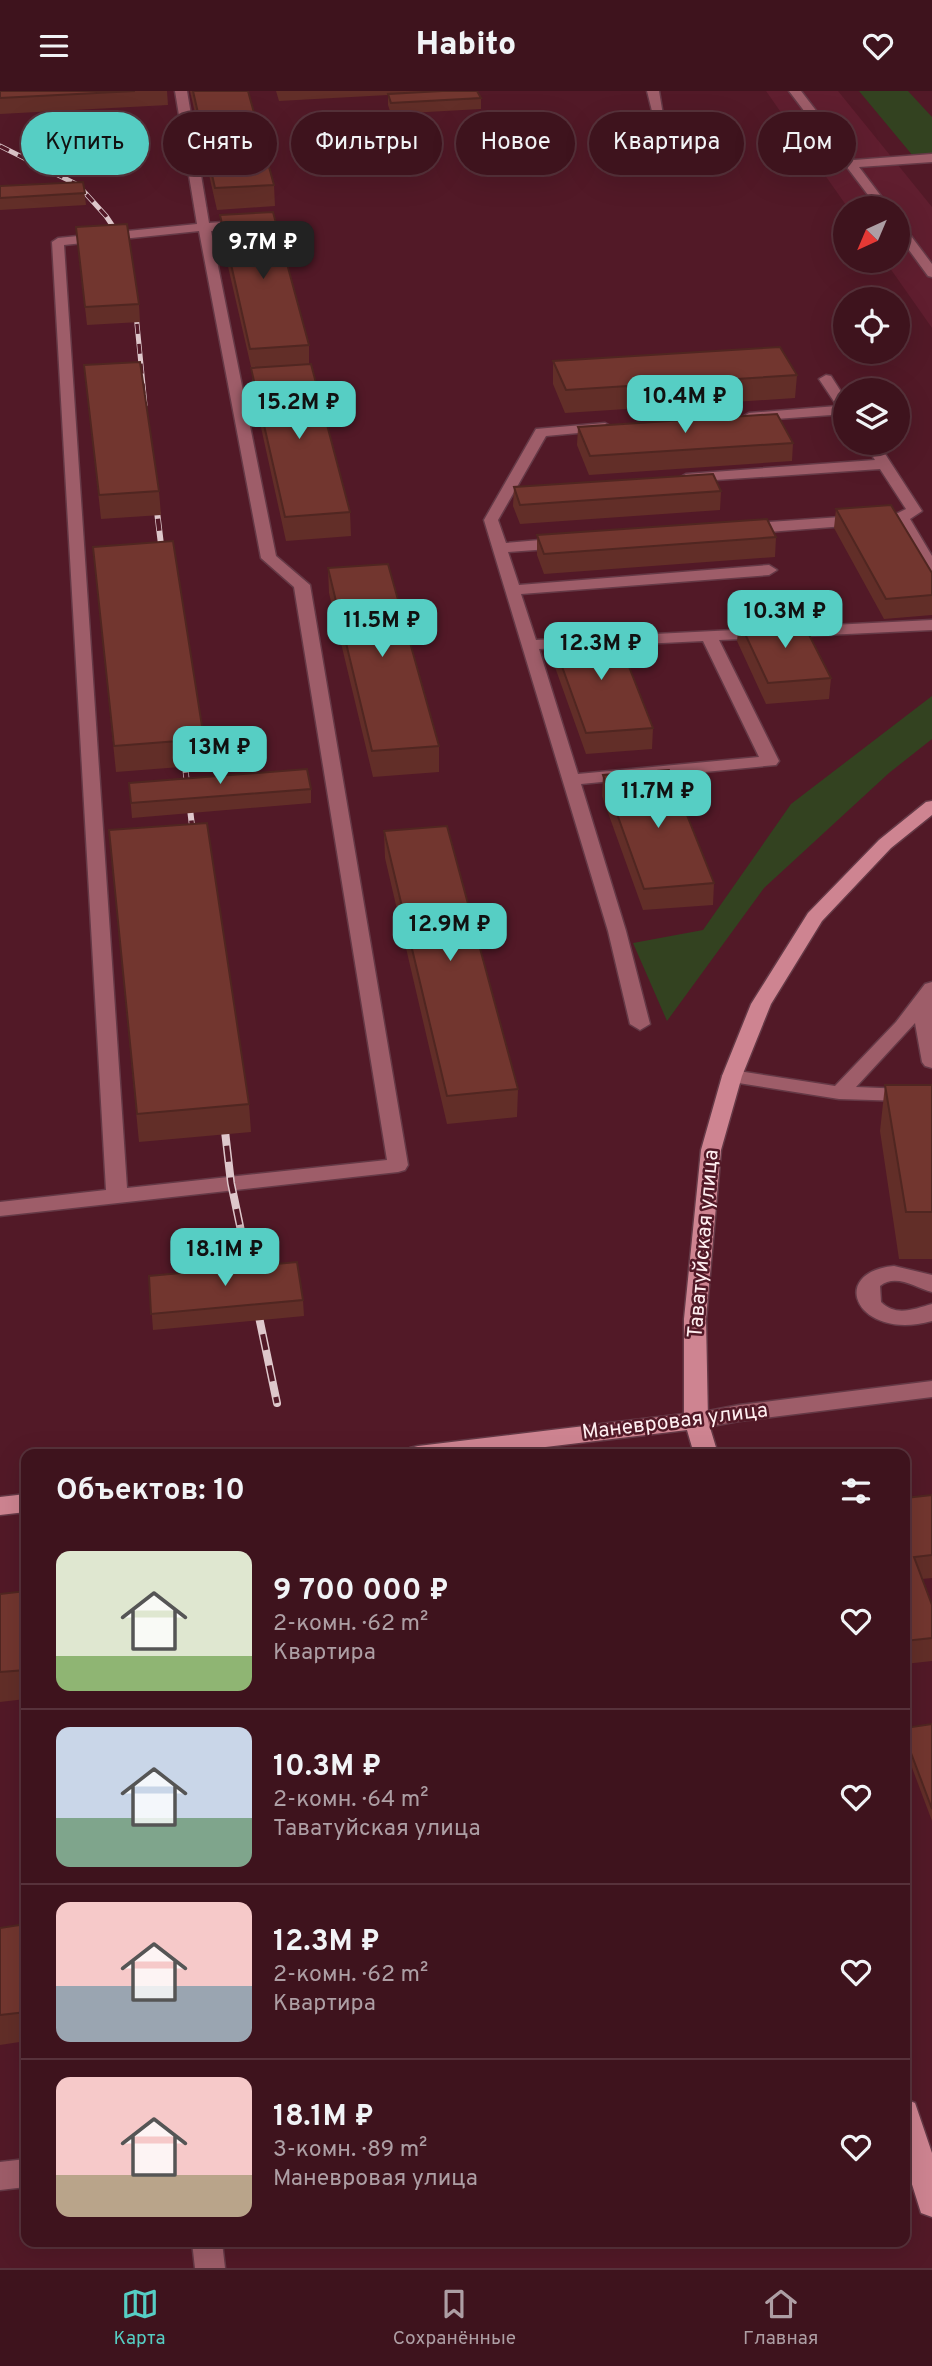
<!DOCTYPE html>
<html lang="ru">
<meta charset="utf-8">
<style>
body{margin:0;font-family:Overpass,sans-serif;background:#49202a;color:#f1f3f6;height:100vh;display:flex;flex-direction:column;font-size:26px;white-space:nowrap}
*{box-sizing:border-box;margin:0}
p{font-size:23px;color:#ad9ea4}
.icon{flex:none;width:38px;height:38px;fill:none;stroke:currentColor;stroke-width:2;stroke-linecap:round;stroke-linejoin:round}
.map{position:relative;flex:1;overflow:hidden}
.side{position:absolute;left:21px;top:1358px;width:889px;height:798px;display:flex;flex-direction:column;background:#3e131d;border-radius:14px;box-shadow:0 7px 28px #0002,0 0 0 2px #57323b}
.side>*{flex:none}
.top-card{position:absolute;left:21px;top:21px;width:891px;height:63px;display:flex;gap:14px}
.needle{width:46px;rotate:224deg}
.fabs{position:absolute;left:833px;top:105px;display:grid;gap:14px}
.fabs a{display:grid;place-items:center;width:77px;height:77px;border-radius:50%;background:#3e131d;box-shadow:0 7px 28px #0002,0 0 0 2px #57323b;font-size:35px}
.price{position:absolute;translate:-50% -60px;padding:0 16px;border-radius:14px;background:#56cec4;color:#111;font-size:23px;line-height:46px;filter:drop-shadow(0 2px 4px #0008)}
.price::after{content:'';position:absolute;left:50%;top:42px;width:21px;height:16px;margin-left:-10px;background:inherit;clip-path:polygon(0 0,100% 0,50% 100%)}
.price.active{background:#222;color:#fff}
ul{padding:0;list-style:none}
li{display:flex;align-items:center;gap:21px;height:175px;padding:0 35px}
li+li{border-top:2px solid #57323b}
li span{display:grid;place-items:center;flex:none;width:196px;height:140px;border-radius:14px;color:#555}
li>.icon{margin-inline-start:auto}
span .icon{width:84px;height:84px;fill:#fffc;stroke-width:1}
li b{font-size:30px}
h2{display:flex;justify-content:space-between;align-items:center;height:84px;padding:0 35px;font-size:30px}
.pill{padding:0 24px;border-radius:32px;background:#3e131d;box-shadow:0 7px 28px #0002,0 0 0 2px #57323b;font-size:24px;line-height:63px}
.pill.active{background:#56cec4;color:#111}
header{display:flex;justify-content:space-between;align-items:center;height:91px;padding:0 35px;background:#3e131d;font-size:32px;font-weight:800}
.tab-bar{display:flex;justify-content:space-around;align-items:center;height:98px;border-top:2px solid #57323b;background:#3e131d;font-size:19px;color:#ad9ea4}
.tab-bar a{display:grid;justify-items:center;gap:4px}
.tab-bar .active{color:#56cec4}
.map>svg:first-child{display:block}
</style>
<header><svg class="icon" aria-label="menu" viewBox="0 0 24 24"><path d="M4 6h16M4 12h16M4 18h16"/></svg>Habito<svg class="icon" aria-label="heart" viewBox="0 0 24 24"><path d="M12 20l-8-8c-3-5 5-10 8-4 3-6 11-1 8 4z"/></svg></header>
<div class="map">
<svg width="932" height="2177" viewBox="0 0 932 2177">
<rect width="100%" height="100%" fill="#521927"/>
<path fill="#601e2f" d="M766 0H838L932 116V237L885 170H898V117H848Z"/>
<path fill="#334220" d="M859 0H908L932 26V63L913 65Z
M932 605V648L889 682 764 797 667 930 633 852 703 839 791 713Z"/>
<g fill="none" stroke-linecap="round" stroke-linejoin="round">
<defs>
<path id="minor" d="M175 0H187L209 132 248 129 254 133 248 137 211 140 276 465 310 494 408 1074 405 1079 398 1081 0 1125V1111L106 1099 52 151 58 147 197 133ZM199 140 261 467 294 496 387 1069 127 1097 64 154Z
M647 0H659L664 30 654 28Z
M789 0H801L854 69 932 63V71L859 76 890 117H878Z
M898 132 902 133 932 173V186L928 185 898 144Z
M826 284 831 285 845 307V323L749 330 742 326 749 322 837 315 819 288Z
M605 332 612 336 610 339 546 345 498 429 506 452 563 447 571 452 563 457 508 461 519 494 769 474 777 479 769 484 521 503 536 549 932 529V539L719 549 779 670 776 674 581 693 626 840 650 933 640 939 630 933 608 840 484 429 536 338ZM703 550 759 666 578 683 539 558Z
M864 352H878L922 420 910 428 932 465V483L924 478 896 431 742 443 734 438 742 433 898 422 906 418 880 378 686 391 679 387 686 383 875 369Z
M932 891V977L925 975 922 971 915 932 856 996 905 998 932 1005V1017L905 1010 839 1008 732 991 725 989 722 985 725 981 732 979 835 995 896 931 925 893Z
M894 1175 932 1184V1201C916 1197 896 1182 880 1195L881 1211C896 1226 914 1218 932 1213V1230C856 1251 827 1181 894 1175Z
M932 1290V1306L739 1330 696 1338 688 1336 684 1330 688 1324 739 1314Z
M26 2068V2096L0 2099V2071Z
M192 2151H222L225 2177H195Z"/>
<path id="major" d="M932 710V724L891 757 822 830 771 913 742 985 721 1059 706 1228 708 1330 718 1363H694L687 1339 487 1363H406L410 1357 418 1355 684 1323V1228L701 1059 722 985 751 913 808 822 879 749 926 711Z
M26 1403V1421L0 1424V1406Z
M905 2008 915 2012 932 2062V2126L921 2122 905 2071Z"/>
</defs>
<use href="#minor" stroke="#653946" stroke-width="3"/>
<use href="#major" stroke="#653946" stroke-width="3"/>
<use href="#minor" fill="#9e5d69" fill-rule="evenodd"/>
<use href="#major" fill="#ce8491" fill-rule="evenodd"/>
<defs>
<path id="rail-far2" d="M0 55 78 94 106 125 122 149
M135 213 145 314"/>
<path id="rail-far1" d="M155 404 163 470
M183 658 194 752"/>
<path id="rail" d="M223 1023 231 1092 277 1312"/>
</defs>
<use href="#rail-far2" stroke="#dec7cb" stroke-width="5"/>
<use href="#rail-far1" stroke="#dec7cb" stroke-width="6"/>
<use href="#rail" stroke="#dec7cb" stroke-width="8"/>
<use href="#rail-far2" stroke="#521927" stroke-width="3.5" stroke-dasharray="10" stroke-linecap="butt"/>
<use href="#rail-far1" stroke="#521927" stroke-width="4.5" stroke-dasharray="12" stroke-linecap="butt"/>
<use href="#rail" stroke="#521927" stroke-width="5" stroke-dasharray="16" stroke-linecap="butt"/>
</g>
<path fill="#622e28" d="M0 0H167L168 14 0 23Z
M190 0H248L274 94 275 115 217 119Z
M276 0H477L481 7V18L391 23 388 14V4L279 10Z
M83 91 86 114 0 119V95Z
M220 124 309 254V273L350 421 351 445 286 450 253 300 252 280 221 145Z
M76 136 139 213 140 231 87 234Z
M553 270 797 284 795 307 565 322 553 293Z
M87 297 159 400 161 424 101 428Z
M578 336 793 352 792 370 589 384 577 354Z
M514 396 721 400 720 419 520 433 513 415Z
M836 418 932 482V524L884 528 834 437Z
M537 444 776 446 775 466 544 483 537 464Z
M93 456 204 648 206 674 116 681Z
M328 477 439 655V681L373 686 329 502Z
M739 530 831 587 829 608 766 613 737 550Z
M551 545 653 637 652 658 586 663 551 565Z
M603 684 714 792 713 814 643 819 602 705Z
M129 692 311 698V712L132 727Z
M109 739 249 1013 251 1041 139 1051Z
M384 740 518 998 517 1026 447 1033 385 767Z
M885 994H932V1168H899L880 1040Z
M149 1185 303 1209 304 1225 153 1239Z
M932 1404V1487L922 1488 932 1514V1570L905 1573V1407Z
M26 1500V1608L0 1611V1503Z
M932 1633V1730L905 1658V1637Z
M26 1833V1950L0 1954V1837Z"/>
<path fill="#72362f" stroke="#502621" stroke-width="2" d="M0 0H135L0 7Z
M193 0H248L274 94 215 97Z
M442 0H477L481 7 391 12 388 3Z
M83 91 85 102 0 107V95Z
M273 121 309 254 250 258 220 124Z
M127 133 139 213 85 216 76 136Z
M780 256 797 284 566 299 553 270Z
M140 271 159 400 99 404 84 274Z
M311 273 350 421 285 426 251 277Z
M777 323 793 352 590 365 578 336Z
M713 383 721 400 520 414 514 396Z
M891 414 932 482V504L886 508 836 418Z
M767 428 776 446 544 463 537 444Z
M173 450 204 648 114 655 93 456Z
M388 473 439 655 372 660 328 477Z
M800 526 831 587 768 592 739 530Z
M615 540 653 637 586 642 551 545Z
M307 678 311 698 131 712 129 692Z
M669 679 714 792 644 798 603 684Z
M207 732 249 1013 137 1023 109 739Z
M447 735 518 998 447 1005 384 740Z
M885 994H932V1121H906Z
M297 1171 303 1209 151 1223 149 1185Z
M932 1404V1464L914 1466 932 1514V1547L905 1550V1407Z
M26 1500V1579L0 1581V1503Z
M932 1633V1718L905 1646V1637Z
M26 1833V1921L0 1924V1837Z"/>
<g text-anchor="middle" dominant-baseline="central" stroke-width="5" stroke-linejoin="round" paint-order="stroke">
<g font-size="21" fill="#feeef0" stroke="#521927">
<text transform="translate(704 1153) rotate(-85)">Таватуйская улица</text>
<text transform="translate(675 1331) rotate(-7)">Маневровая улица</text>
</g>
</g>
</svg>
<div class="fabs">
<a><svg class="needle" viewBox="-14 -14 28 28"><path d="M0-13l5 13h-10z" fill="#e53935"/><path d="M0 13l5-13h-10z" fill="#ad9ea4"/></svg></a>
<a><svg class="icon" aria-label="locate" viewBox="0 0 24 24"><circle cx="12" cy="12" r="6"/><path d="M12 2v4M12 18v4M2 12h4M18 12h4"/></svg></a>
<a><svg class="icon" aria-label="layers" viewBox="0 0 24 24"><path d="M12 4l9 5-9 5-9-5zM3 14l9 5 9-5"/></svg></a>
</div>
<b class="price active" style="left:263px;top:190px">9.7M ₽</b>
<b class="price" style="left:685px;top:344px">10.4M ₽</b>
<b class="price" style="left:299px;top:350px">15.2M ₽</b>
<b class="price" style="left:785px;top:559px">10.3M ₽</b>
<b class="price" style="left:382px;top:568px">11.5M ₽</b>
<b class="price" style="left:601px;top:591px">12.3M ₽</b>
<b class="price" style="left:220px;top:695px">13M ₽</b>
<b class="price" style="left:658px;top:739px">11.7M ₽</b>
<b class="price" style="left:450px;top:872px">12.9M ₽</b>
<b class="price" style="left:225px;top:1197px">18.1M ₽</b>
<div class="top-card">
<a class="pill active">Купить</a>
<a class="pill">Снять</a>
<a class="pill">Фильтры</a>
<a class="pill">Новое</a>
<a class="pill">Квартира</a>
<a class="pill">Дом</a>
</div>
<section class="side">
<h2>Объектов: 10<svg class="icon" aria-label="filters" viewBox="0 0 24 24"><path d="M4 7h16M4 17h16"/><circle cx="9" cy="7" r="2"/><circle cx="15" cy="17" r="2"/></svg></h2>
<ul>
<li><span style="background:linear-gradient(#dfe7d0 75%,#8fb573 0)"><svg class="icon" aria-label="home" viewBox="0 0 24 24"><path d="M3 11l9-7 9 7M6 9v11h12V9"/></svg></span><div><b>9 700 000 ₽</b><p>2-комн. · 62 m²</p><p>Квартира</p></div><svg class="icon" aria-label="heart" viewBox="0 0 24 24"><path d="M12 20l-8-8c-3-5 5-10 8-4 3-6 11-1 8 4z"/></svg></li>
<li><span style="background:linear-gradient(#c9d6e8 65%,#7fa58c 0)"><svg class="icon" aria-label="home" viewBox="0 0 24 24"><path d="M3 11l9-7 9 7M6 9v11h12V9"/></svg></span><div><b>10.3M ₽</b><p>2-комн. · 64 m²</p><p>Таватуйская улица</p></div><svg class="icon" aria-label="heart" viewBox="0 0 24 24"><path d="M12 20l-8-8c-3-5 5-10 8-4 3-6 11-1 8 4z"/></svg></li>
<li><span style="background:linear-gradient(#f6c9c9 60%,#9aa5b1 0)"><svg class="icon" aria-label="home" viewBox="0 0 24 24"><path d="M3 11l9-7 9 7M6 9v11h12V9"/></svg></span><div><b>12.3M ₽</b><p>2-комн. · 62 m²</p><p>Квартира</p></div><svg class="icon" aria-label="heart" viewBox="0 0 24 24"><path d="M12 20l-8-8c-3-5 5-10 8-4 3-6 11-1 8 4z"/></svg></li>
<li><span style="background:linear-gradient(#f6c9c9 70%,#b9a48a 0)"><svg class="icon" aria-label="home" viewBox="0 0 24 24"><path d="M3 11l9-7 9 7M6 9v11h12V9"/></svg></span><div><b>18.1M ₽</b><p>3-комн. · 89 m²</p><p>Маневровая улица</p></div><svg class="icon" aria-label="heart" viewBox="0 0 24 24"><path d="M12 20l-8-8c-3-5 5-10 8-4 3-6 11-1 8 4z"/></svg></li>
</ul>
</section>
</div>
<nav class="tab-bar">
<a class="active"><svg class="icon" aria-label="map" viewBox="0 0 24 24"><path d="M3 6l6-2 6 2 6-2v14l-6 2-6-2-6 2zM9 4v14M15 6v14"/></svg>Карта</a>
<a><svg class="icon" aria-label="saved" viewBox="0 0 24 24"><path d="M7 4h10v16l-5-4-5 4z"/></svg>Сохранённые</a>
<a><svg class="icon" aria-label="home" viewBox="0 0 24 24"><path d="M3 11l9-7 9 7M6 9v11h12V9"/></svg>Главная</a>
</nav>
